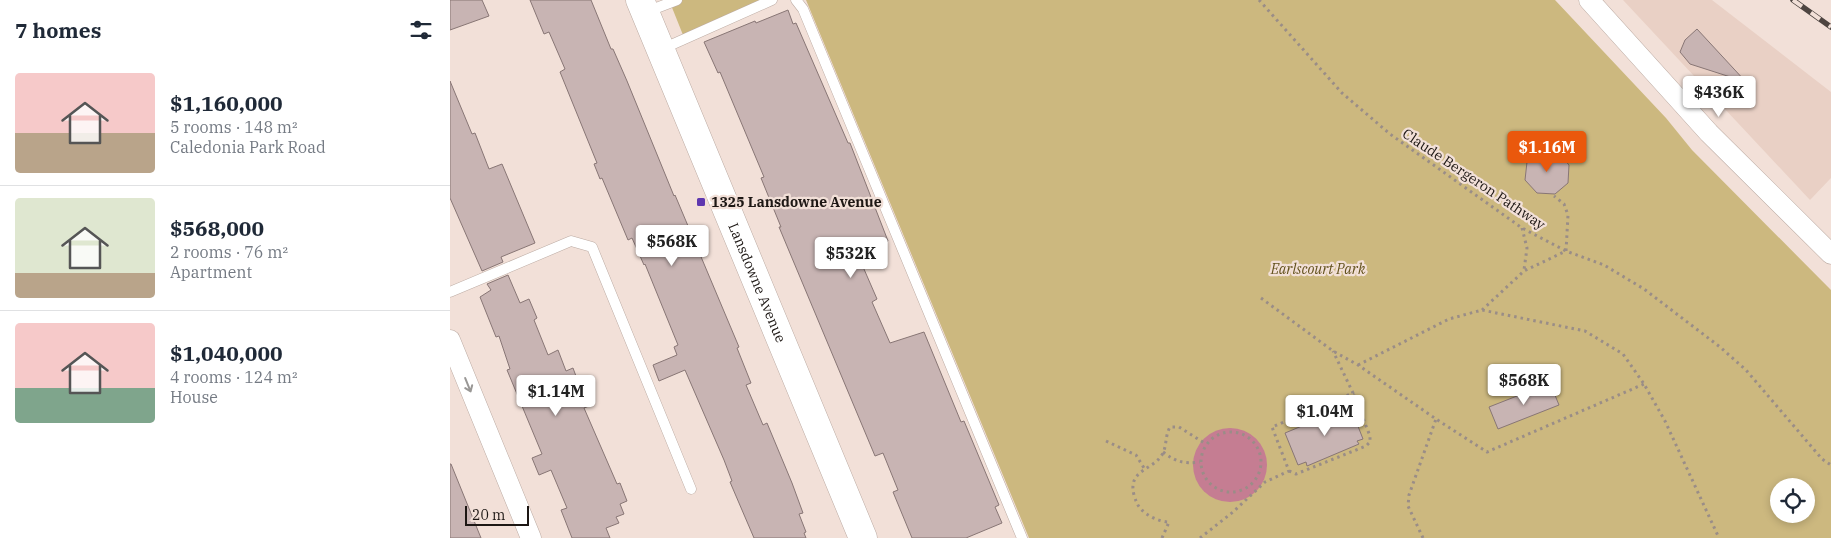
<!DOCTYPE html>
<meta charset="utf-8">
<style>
body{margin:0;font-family:"IBM Plex Serif",serif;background:#f6f6f7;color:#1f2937;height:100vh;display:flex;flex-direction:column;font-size:19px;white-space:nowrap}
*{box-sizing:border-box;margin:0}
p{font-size:16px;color:#747a83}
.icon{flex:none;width:28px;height:28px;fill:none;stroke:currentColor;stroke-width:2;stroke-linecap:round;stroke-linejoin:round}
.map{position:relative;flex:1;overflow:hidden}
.panel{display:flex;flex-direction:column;background:#fff;width:450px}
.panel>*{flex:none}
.fabs{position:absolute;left:1320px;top:478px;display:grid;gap:10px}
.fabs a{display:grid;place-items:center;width:45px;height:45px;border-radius:50%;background:#fff;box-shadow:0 2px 8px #0003;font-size:25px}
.scale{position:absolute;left:15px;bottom:12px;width:64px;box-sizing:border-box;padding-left:5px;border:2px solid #1d1714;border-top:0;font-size:14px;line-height:18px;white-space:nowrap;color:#1d1714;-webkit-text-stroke:4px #f2e0d8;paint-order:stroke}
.price{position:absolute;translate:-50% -42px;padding:0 11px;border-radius:5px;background:#fff;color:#222;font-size:16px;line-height:32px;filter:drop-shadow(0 1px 2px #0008)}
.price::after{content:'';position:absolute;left:50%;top:30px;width:15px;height:11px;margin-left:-8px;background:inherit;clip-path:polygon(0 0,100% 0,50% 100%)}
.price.selected{background:#ea580c;color:#fff}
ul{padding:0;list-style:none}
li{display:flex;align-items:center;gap:15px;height:125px;padding:0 15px}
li+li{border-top:1px solid #e0e1e3}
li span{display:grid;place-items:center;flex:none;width:140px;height:100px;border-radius:5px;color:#555}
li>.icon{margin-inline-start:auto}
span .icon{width:60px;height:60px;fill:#fffc;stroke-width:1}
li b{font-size:21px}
h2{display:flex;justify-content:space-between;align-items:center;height:60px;padding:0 15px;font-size:21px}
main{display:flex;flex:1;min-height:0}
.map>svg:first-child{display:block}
</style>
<main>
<section class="panel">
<h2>7 homes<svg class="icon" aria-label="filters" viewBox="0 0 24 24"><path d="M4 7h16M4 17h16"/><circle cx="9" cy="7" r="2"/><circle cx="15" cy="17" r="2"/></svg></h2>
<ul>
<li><span style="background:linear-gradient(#f6c9c9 60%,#b9a48a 0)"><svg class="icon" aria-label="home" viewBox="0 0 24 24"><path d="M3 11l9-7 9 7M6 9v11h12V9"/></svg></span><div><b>$1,160,000</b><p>5 rooms · 148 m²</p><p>Caledonia Park Road</p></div></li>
<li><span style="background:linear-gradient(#dfe7d0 75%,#b9a48a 0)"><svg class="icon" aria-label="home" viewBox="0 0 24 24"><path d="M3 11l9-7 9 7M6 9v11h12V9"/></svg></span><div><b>$568,000</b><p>2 rooms · 76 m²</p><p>Apartment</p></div></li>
<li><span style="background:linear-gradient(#f6c9c9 65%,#7fa58c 0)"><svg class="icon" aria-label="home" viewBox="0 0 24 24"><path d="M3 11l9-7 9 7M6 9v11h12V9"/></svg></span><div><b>$1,040,000</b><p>4 rooms · 124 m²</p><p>House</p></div></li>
</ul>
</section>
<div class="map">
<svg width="1381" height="538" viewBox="0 0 1381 538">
<rect width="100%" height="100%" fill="#f2e0d8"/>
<path fill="#e9d0c5" d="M1173 0H1262L1381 92V178L1360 200Z"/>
<path fill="#ccb87f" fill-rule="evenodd" d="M219 0H316L233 35Z
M356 0H1105L1216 118 1242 150 1381 290V538H579ZM1329 486H1356V514H1329Z"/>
<path fill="#c57d92" d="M743 465a37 37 0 1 1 74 0a37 37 0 1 1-74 0Z"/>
<path fill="#c8b4b3" stroke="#887675" d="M0 0H32L39 16 0 30Z
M80 0H141L161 49H163L177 81 224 196 225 195 289 347 287 348 301 383 296 385 313 425 317 423 342 483 353 513 349 514 356 532 354 533 356 538H304L280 482 282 481 274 460 235 370 209 381 203 365 227 355 224 347 228 345 195 264 194 265 182 238 178 240 152 178 150 179 144 164 147 163 110 72 115 69 99 32 94 34Z
M338 10 343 24 346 23 398 143H400L438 241 407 253 427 299 422 302 440 343 474 332 511 422 514 421 549 505 545 507 552 523 516 538H462L443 492 448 490 433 453 425 456 329 227H331L311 178 314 177 270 72 268 73 254 42 305 21 306 23Z
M1247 29 1296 82 1240 64 1230 52 1235 40Z
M0 81 22 134 25 133 39 169 52 164 85 243 51 257 53 262 32 271 0 198Z
M1090 151 1108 152 1119 165 1118 183 1105 194 1087 193 1075 180 1077 162Z
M58 275 70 303 79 299 87 318 84 320 98 355 108 350 116 371 123 368 130 387 136 384 144 404 134 408 167 484 170 483 177 501 170 504 174 514 166 517 169 523 156 528 160 538H122L111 510 117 508 101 470 89 475 82 458 92 454 57 370 60 369 49 336 46 337 30 297 41 290 37 284Z
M1100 383 1109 405 1048 429 1039 407Z
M900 406 913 439 907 441 909 444 857 466 856 462 848 465 835 433Z
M0 464H1L31 538H0Z"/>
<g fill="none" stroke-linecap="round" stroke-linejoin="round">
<defs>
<path id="lane" d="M346 0 353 9 572 538
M196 12 227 0
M212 49 322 0
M0 292 121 241 142 247 241 489"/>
<path id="street" d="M1139 0 1259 133 1381 254
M0 340 81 538"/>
<g id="secondary">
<path id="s1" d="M190 0 413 538"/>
</g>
</defs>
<use href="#lane" stroke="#bcaba3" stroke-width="11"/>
<use href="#street" stroke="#bcaba3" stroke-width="21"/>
<use href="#secondary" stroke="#bcaba3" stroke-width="29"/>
<path stroke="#9a8d87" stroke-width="3" stroke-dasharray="2.5 4" stroke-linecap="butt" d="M809 0 892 93 940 134 1072 228 1116 251 1154 265 1194 289 1270 347 1296 370 1372 459 1381 465
M1072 228 1077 248 1074 270
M811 298 883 351 908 365 986 419 1037 452 1194 384
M1032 310 1074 271 1116 251 1118 215 1114 204 1104 196
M908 365 999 319 1032 310 1135 331 1173 354 1194 384 1215 421 1269 538
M751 462a30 30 0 1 1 60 0a30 30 0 1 1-60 0Z
M656 441 686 455 694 468
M713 452C726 462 734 464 750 462
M839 471 846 474 916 446 920 442V436L903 393
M712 538 719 522C710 522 697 516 691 509 687 505 686 501 684 495 677 469 705 470 713 453 717 444 715 436 720 427H729L756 444
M750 538 783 512 815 482 839 471 822 427 903 393 883 351
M973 538 958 506 959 495 986 419"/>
<use href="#lane" stroke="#fff" stroke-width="10"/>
<use href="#street" stroke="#fff" stroke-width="20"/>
<use href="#secondary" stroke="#fff" stroke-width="28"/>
<defs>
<path id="rail" d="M1343 0 1381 27"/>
</defs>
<use href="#rail" stroke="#4e4541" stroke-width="5.5"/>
<use href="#rail" stroke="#f2e0d8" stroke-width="4" stroke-dasharray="11" stroke-linecap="butt"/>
</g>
<defs><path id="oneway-shaft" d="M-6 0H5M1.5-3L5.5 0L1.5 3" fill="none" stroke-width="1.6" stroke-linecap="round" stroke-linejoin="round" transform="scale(1.25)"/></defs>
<use stroke="#999795" href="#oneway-shaft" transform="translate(18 385) rotate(68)"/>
<rect fill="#5e37af" stroke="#f2e0d8" stroke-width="2" x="246" y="197" width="10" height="10" rx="2.5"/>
<g text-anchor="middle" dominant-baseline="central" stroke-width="4.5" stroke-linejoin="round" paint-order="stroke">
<g font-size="14" fill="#1d1714" stroke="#f2e0d8">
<text transform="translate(1024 179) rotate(34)">Claude Bergeron Pathway</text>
<text stroke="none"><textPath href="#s1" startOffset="306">Lansdowne Avenue</textPath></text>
</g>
<g font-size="14" font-weight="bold" fill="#1d1714" stroke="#f2e0d8" text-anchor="start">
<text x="261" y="202">1325 Lansdowne Avenue</text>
</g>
<g font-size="14" font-style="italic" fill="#62511c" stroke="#f2e0d8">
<text x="868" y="269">Earlscourt Park</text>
</g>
</g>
</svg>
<div class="fabs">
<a><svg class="icon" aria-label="locate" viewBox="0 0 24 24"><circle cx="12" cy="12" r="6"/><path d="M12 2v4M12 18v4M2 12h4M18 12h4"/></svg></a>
</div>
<div class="scale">20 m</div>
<b class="price" style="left:1269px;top:118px">$436K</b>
<b class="price selected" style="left:1097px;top:173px">$1.16M</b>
<b class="price" style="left:222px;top:267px">$568K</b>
<b class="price" style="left:401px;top:279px">$532K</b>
<b class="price" style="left:1074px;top:406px">$568K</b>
<b class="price" style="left:106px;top:417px">$1.14M</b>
<b class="price" style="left:875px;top:437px">$1.04M</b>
</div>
</main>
